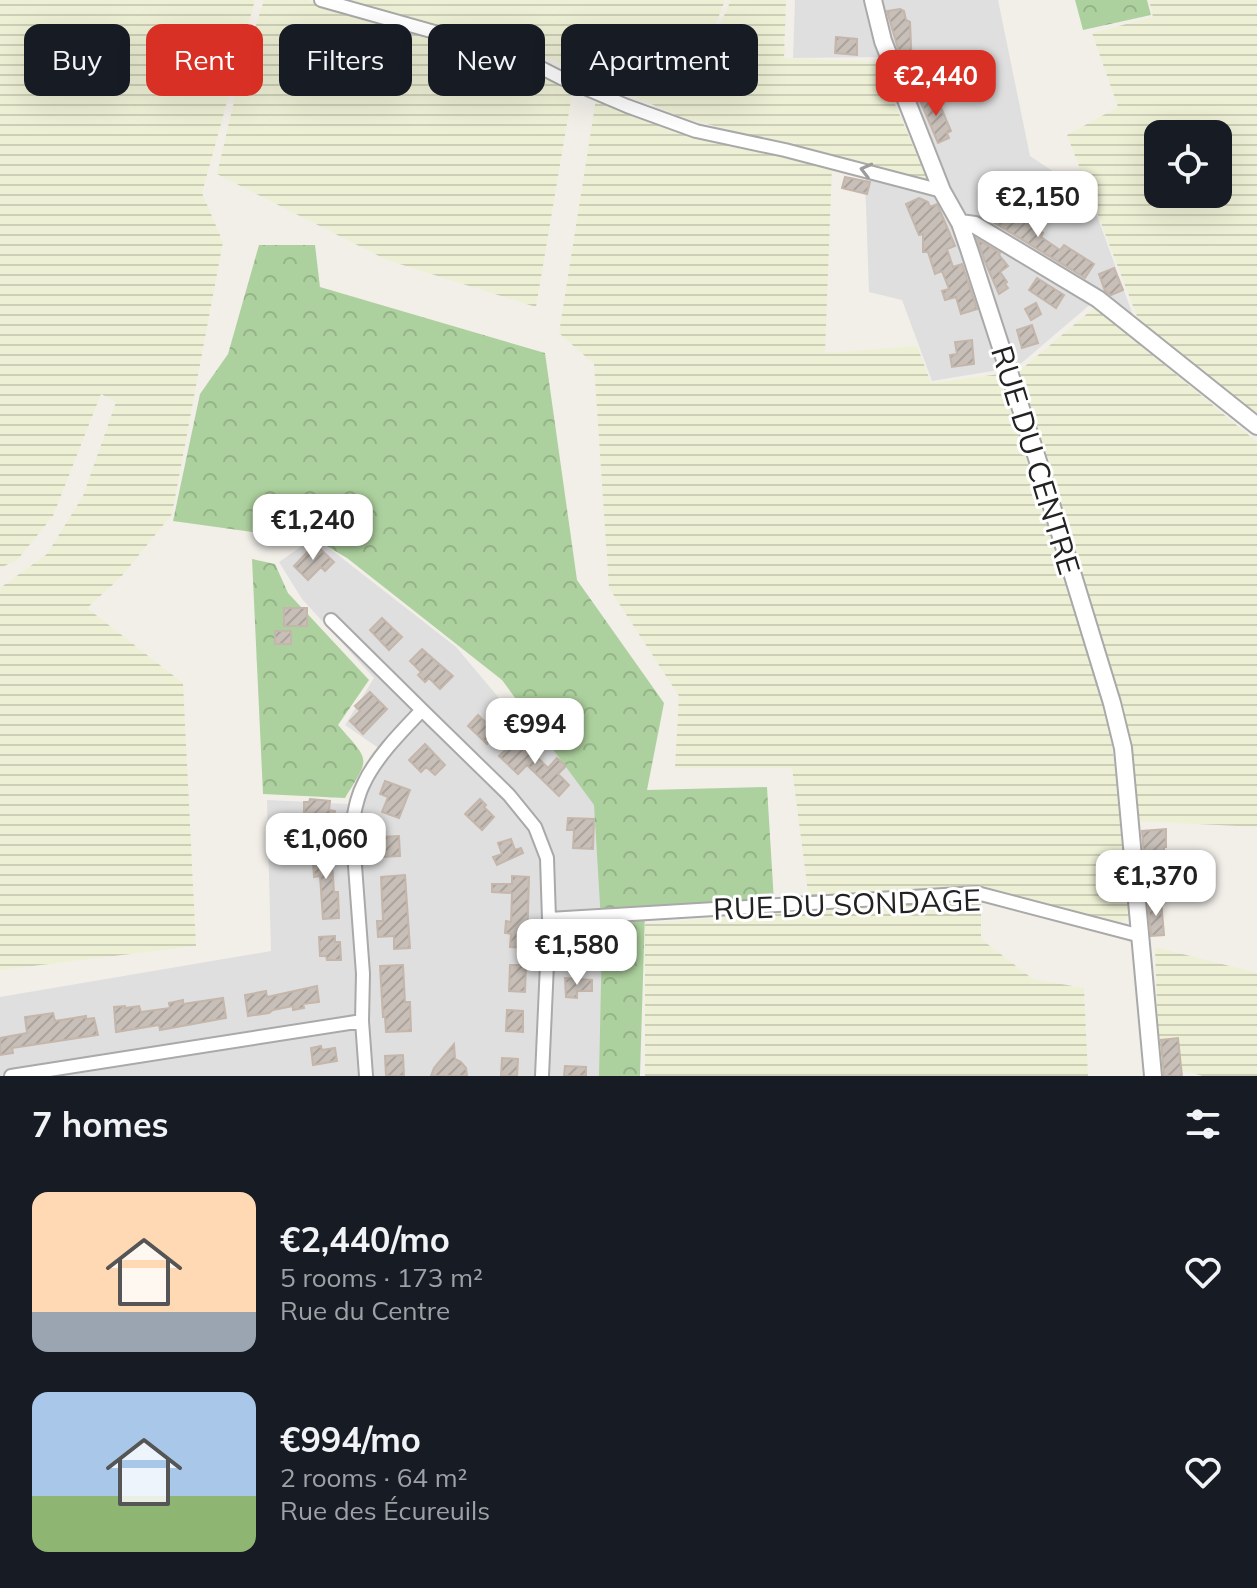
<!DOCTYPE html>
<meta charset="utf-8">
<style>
body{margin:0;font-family:Mulish,sans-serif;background:#242831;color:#f1f3f6;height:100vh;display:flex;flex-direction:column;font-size:30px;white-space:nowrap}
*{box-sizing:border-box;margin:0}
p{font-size:26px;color:#9ea1a6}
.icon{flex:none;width:44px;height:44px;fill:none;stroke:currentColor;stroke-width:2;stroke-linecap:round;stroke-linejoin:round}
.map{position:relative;height:1076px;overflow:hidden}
.details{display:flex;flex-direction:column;background:#171b24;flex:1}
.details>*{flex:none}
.hud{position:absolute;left:24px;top:24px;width:800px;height:72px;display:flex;gap:16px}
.controls{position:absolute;left:1144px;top:120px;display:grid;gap:16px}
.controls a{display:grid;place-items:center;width:88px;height:88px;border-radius:16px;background:#171b24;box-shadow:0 8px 32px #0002;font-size:40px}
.price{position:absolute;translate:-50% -68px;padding:0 18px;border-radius:16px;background:#fff;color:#222;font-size:26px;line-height:52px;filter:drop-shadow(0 2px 4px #0008)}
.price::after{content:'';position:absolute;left:50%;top:48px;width:24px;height:18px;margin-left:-12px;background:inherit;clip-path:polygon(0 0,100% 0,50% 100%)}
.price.on{background:#d93025;color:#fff}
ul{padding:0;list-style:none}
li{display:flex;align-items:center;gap:24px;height:200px;padding:0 32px}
li span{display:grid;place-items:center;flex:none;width:224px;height:160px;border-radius:16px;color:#555}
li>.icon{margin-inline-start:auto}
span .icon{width:96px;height:96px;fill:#fffc;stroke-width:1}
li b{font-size:34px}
h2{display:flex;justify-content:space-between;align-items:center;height:96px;padding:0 32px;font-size:34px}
.tag{padding:0 28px;border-radius:16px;background:#171b24;box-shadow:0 8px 32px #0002;font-size:28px;line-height:72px}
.tag.on{background:#d93025;color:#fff}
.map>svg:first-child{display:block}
</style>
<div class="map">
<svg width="1257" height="1076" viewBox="0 0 1257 1076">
<defs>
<pattern id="farmland-rules" width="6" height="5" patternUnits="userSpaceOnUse" patternTransform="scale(2)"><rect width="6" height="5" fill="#eef0d5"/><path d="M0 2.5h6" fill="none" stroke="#ccceb7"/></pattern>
<pattern id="forest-crowns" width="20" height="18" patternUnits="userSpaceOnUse" patternTransform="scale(2)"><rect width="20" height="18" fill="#add19e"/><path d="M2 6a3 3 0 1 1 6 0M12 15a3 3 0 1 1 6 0" fill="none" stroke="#95b388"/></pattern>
<pattern id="building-hatch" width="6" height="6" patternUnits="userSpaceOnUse" patternTransform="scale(2)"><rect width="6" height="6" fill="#c7bfb8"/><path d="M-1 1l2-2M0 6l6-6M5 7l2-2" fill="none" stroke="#aba49e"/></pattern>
</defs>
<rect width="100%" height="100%" fill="#f2efe9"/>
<path fill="#e0dfdf" d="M795 0H998L1030 156 1090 196 1135 321 1093 302 1017 367 932 381 902 300 869 292 865 178 934 192 879 57 793 58Z
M315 537 456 647 532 737 573 761 612 813 607 973 600 1076H0V997L271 951 267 800 349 804 380 749 345 725 374 678 302 599 279 562Z"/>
<path fill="url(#farmland-rules)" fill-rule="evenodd" d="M0 0H255L202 193 223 242 172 514 121 577 87 608 183 683 196 946 0 970V588L47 554 83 496 116 402 101 394 53 516 17 560 0 568Z
M264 0H308L319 5 512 59 573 88 536 307 387 260 217 174 240 76Z
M337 0H725L692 87 731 0H786L784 58 877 62 928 181 680 117 531 50 432 26Z
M1149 0H1257V416L1140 324 1067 135 1118 107 1092 33 1153 17ZM1158 134H1218V194H1158Z
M596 99 832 165 825 353 917 346 931 383 1000 374 1109 720 1133 913 1118 924 976 887 809 900 792 768H675L679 696 609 588 594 364 559 333Z
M1095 307 1257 442V827L1138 821 1120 700 1017 373Z
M958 898 981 904V939L1033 979 1084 988 1088 1076H645V924Z
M1155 947 1257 973V1076H1203L1159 1064Z"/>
<path fill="url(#forest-crowns)" d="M1075 0H1147L1151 15 1083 30Z
M259 245H315L320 287 545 353 577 580 664 703 647 790 767 787 774 902 645 911 640 1076H599L602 938 594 805 502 680 347 558 318 541 173 521 200 394 228 354Z
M252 559 275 564 288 593 369 680 338 725C370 762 371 756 345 798L263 794Z"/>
<path fill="url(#building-hatch)" stroke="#c4b6ab" stroke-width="2" d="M900 9 904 11 906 20 910 22 912 68 909 69 903 51 899 52 887 11Z
M836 37 857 39V55L835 53Z
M931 93 936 107 940 105 951 131 947 133 949 138 938 143 919 98Z
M845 177 870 182 867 194 842 188Z
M919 198 928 202 930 207 937 204 938 206 955 246 947 249 953 267 962 264 977 309 961 314 956 297 945 300 942 291 949 289 942 271 935 274 928 252H923V234L919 235 906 204Z
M1021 203 1023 221 1043 233 1041 237 1060 250 1064 245 1094 264 1085 278 988 219V209H1012L1011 204Z
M977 239 1000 253 999 255 1008 266 1000 272 1007 282 1005 284 1008 288 999 294 985 262Z
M1114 268 1123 290 1111 295 1105 291 1099 274Z
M1037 278 1064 295 1056 308 1029 290Z
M1036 303 1041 314 1031 320 1025 309Z
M1032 325 1038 343 1022 348 1017 330Z
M972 340 974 364 952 367 950 355 957 354 955 342Z
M315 544 334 562 325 571 321 567 308 580 294 566Z
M284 608H307V626H284Z
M382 618 402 637 389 650 370 630Z
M275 631H291V644H275Z
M422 649 453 676 440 689 429 678 425 682 418 675 421 672 410 661Z
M370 692 387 709 363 734 350 721 360 711 355 706Z
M478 715 497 733 487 744 468 726Z
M518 738 548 768 557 758 566 766 558 774 569 785 559 796 527 765 518 774 499 756Z
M425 744 445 765 435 775 426 767 421 772 409 760Z
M385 781 410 790 399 818 382 812 388 797 380 794Z
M310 799 330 801 329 810 335 811 333 825H308V816L304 815V802H309Z
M480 799 486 805 484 807 494 817 482 830 465 814Z
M568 818 594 819 593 849 573 848 574 830H567Z
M1166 829V847H1164L1165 869 1145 871 1142 831Z
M399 836 400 856 381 857 380 837Z
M511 839 515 850 521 848 523 853 497 865 493 857 502 854 498 843Z
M331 848 334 892H338L339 918 323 919 320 876 314 877 313 862 310 863 309 849Z
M405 875 410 948 394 949V936L378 937 377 921H383L381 877Z
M512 876 529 877 527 948 510 947 511 934 505 933 506 921 511 922 512 893 492 892V884H512Z
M1161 900 1164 935 1151 936 1148 901Z
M335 936V942H340L341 960H327L326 956H320L319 937Z
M403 965 405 1002H410L411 1031 386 1032 385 1017H383L380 966Z
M510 965H526L525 992 509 991Z
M565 978 592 980V991H577V998L566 997Z
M317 986 319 1002 303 1004 304 1008 293 1010V1006L273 1010 269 1013 248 1016 245 995 266 991 267 997Z
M223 998 226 1018 160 1030 159 1025 116 1032 114 1007 125 1006V1008L139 1006 141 1012 170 1008 169 1003 183 1000V1004Z
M507 1010 523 1011V1032L506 1031Z
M53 1013 55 1021 86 1016V1019L94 1018 98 1035 12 1048 13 1053 0 1055V1038L27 1033 25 1017Z
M1178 1038 1182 1076H1164L1161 1040Z
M454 1044 455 1059 461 1062 466 1068 467 1076H431L434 1068Z
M321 1046 322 1050 335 1048 337 1061 313 1065 311 1048Z
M403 1055 404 1076H386L385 1056Z
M502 1058 518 1059 517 1076H501Z
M565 1066 586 1067V1076H564Z"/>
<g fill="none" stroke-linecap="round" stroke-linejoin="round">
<defs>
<path id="minor" d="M321 0 516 55 561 78 627 106 696 131 785 150 942 191
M331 620 422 710
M549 919 977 893 1141 936
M11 1076 362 1021
M366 1076 362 1021 363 974 352 825C355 810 357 796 364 783 376 757 403 730 422 710L509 795 535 827 547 858 549 919 542 1076"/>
<path id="tertiary" d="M873 0 883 41 942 191 960 223 969 249 1037 458 1112 703 1123 748 1153 1076
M960 223 975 225 1098 299 1257 426"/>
</defs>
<use href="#minor" stroke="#a9a9a9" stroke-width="16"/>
<use href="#tertiary" stroke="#a9a9a9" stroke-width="20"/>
<use href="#minor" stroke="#fff" stroke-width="12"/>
<use href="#tertiary" stroke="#fff" stroke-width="16"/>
</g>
<defs><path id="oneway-chevron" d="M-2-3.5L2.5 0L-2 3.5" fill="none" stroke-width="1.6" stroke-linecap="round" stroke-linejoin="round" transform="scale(2)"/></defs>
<use stroke="#9c9c9c" href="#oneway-chevron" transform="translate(866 170) rotate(-166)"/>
<g text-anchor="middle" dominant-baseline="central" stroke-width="6" stroke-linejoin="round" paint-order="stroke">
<g font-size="30" fill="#222" stroke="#fff">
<text transform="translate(1036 460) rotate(73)">RUE DU CENTRE</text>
<text transform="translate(847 904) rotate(-2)">RUE DU SONDAGE</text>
</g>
</g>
</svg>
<div class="controls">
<a><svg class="icon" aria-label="locate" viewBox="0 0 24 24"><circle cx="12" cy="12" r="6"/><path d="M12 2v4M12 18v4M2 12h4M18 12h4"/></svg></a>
</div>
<b class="price on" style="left:936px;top:118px">€2,440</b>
<b class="price" style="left:1038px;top:239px">€2,150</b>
<b class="price" style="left:313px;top:562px">€1,240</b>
<b class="price" style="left:535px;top:766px">€994</b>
<b class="price" style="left:326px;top:881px">€1,060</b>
<b class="price" style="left:1156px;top:918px">€1,370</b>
<b class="price" style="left:577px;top:987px">€1,580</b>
<div class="hud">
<a class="tag">Buy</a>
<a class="tag on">Rent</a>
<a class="tag">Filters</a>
<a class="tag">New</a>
<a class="tag">Apartment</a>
</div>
</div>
<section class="details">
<h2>7 homes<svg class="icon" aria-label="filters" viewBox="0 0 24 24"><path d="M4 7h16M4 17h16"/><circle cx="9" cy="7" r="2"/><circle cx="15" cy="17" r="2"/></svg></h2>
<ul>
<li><span style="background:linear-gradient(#ffd9b3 75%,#9aa5b1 0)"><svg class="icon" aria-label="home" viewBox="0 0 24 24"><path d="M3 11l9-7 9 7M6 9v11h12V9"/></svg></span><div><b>€2,440/mo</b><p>5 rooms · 173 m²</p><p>Rue du Centre</p></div><svg class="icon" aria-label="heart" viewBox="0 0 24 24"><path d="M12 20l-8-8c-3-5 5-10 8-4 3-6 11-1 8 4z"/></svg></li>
<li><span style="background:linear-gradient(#a9c7e8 65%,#8fb573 0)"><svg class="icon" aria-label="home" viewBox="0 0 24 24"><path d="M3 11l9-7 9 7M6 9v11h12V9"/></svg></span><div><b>€994/mo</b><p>2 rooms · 64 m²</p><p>Rue des Écureuils</p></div><svg class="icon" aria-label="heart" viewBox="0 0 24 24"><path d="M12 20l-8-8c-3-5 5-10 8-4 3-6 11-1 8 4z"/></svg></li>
</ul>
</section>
